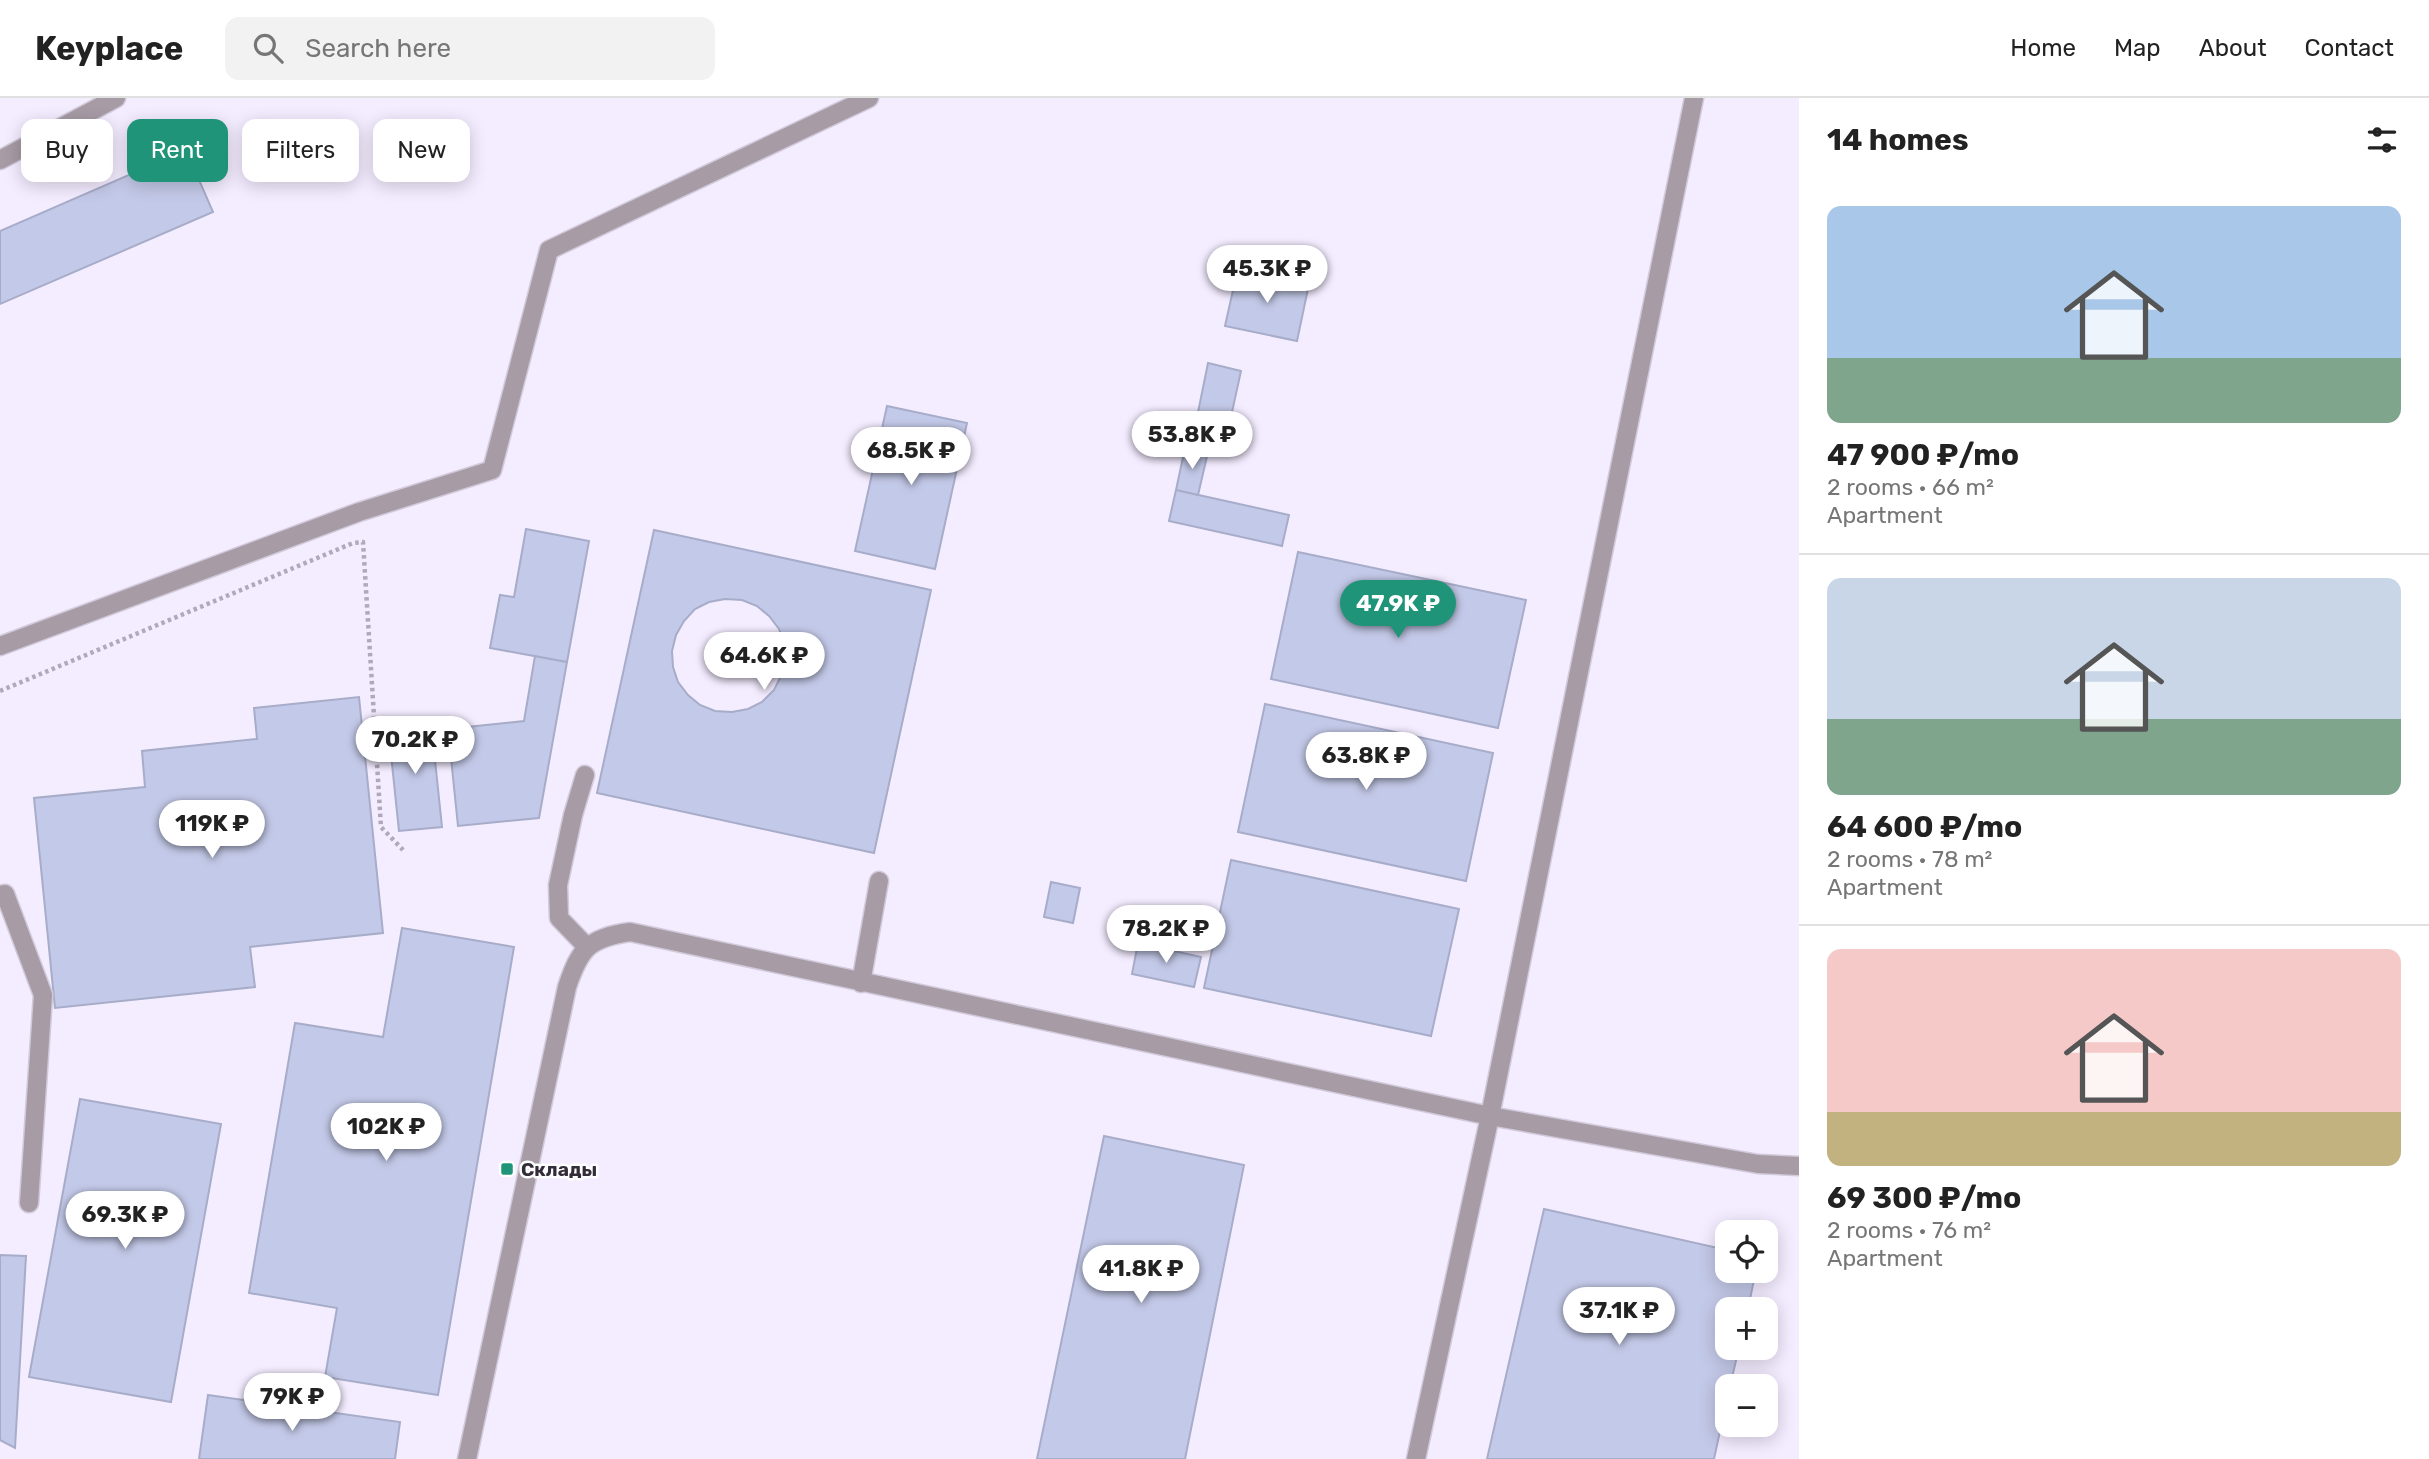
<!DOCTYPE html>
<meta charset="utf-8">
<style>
body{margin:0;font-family:Rubik,sans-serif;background:#f2f2f2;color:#222;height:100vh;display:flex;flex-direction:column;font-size:26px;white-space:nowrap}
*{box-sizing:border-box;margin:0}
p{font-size:23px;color:#767676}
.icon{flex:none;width:38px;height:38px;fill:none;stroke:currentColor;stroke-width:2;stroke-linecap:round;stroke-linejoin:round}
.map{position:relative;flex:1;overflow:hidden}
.details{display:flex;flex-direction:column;background:#fff;width:630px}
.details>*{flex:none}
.top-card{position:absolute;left:21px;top:21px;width:665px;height:63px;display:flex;gap:14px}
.controls{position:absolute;left:1715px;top:1122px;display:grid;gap:14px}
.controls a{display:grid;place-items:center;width:63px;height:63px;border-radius:14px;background:#fff;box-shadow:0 4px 18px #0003;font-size:35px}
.price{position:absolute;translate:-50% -60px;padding:0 16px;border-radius:24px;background:#fff;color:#222;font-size:23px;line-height:46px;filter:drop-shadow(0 2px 4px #0008)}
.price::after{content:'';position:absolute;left:50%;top:42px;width:21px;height:16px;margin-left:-10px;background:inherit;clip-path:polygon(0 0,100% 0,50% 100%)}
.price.on{background:#1f9478;color:#fff}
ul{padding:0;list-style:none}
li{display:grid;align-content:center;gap:14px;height:371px;padding:0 28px}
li+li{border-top:2px solid #e0e0e0}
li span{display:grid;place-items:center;height:217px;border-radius:14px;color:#555}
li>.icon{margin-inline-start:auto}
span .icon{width:126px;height:126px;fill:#fffc;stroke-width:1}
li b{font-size:30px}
h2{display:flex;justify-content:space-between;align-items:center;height:84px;padding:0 28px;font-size:30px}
.pill{padding:0 24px;border-radius:14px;background:#fff;box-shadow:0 4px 18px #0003;font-size:24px;line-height:63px}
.pill.on{background:#1f9478;color:#fff}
header{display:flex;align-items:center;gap:42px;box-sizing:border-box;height:98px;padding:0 35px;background:#fff;border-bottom:2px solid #e0e0e0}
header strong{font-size:33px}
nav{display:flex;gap:38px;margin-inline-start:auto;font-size:24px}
.search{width:490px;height:63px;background:#f2f2f2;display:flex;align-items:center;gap:18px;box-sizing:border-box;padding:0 24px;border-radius:14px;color:#767676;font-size:26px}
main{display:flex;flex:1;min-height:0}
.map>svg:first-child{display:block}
</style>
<header>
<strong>Keyplace</strong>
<div class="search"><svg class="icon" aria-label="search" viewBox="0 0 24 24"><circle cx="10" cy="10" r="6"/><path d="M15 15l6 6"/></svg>Search here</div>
<nav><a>Home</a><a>Map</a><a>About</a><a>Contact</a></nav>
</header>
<main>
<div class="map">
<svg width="1799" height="1361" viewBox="0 0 1799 1361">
<rect width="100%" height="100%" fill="#f4ecff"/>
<path fill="#c3c9e8" stroke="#a7acc9" stroke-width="2" fill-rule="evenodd" d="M186 52 213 114 0 206V133Z
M1238 170 1309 186 1297 243 1225 228Z
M1208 265 1241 273 1225 346 1193 339Z
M887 308 967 325 935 471 855 453Z
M1185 350 1208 354 1198 397 1176 392Z
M1176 392 1289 417 1282 448 1169 423Z
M526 431 589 443 567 564 490 550 500 497 514 499Z
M654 432 931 492 874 755 597 695ZM725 501 742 502 757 508 769 518 779 531 784 546 785 562 781 578 774 592 762 604 748 611 732 614 715 613 700 607 688 597 678 584 673 569 672 553 676 537 684 523 695 511 709 504Z
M1298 454 1526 502 1498 630 1271 581Z
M535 558 567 564 539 720 458 728 448 631 524 623Z
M359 599 383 835 250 849 255 889 55 910 34 700 145 689 142 653 257 641 254 610Z
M1265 606 1493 655 1466 783 1238 734Z
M431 624 442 729 399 733 388 628Z
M1231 762 1459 811 1431 938 1204 890Z
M1051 784 1080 790 1073 825 1044 819Z
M402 830 514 849 438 1297 325 1279 337 1210 249 1195 295 925 383 939Z
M1138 845 1201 859 1194 889 1132 876Z
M80 1001 221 1026 171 1304 29 1279Z
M1104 1038 1244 1067 1185 1361H1037Z
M1544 1111 1727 1152V1172H1756L1748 1211H1727V1250H1739L1730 1288H1727V1301L1714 1361H1487Z
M0 1157 26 1158 15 1350 0 1342Z
M208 1297 400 1324 395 1361H199Z"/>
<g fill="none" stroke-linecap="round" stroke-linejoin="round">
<defs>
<path id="minor" d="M0 62 116 0
M0 548 359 414 492 372 549 152 869 0
M585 677 573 717 558 787 559 820 587 849
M0 797 5 796 43 897 29 1105
M861 885 879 783
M467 1361 567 889C580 850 589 840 630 834L1490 1018 1758 1066 1799 1068
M1416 1361 1490 1018 1694 0"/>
</defs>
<use href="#minor" stroke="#d1cadb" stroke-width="21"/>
<path stroke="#b0a9ba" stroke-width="4.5" stroke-dasharray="3.5 3.5" stroke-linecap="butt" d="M0 593 353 445 363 444 381 729 403 752"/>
<use href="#minor" stroke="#a79ba5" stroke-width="18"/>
</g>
<rect fill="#1f9478" stroke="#fdfdfd" stroke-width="2.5" x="500" y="1064" width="14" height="14" rx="3.5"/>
<g text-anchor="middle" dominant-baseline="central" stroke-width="5" stroke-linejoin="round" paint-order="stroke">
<g font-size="19" font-weight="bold" fill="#322d38" stroke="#fdfdfd" text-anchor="start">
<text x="521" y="1071">Склады</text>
</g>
</g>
</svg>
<div class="controls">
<a><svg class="icon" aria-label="locate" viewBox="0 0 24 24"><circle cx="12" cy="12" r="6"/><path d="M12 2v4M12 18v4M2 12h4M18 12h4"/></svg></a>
<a>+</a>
<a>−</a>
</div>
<b class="price" style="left:1267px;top:207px">45.3K ₽</b>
<b class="price" style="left:1192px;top:373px">53.8K ₽</b>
<b class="price" style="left:911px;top:389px">68.5K ₽</b>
<b class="price on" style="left:1398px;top:542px">47.9K ₽</b>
<b class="price" style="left:764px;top:594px">64.6K ₽</b>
<b class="price" style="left:415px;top:678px">70.2K ₽</b>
<b class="price" style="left:1366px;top:694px">63.8K ₽</b>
<b class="price" style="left:212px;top:762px">119K ₽</b>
<b class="price" style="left:1166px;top:867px">78.2K ₽</b>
<b class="price" style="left:386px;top:1065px">102K ₽</b>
<b class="price" style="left:125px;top:1153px">69.3K ₽</b>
<b class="price" style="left:1141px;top:1207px">41.8K ₽</b>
<b class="price" style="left:1619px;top:1249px">37.1K ₽</b>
<b class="price" style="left:292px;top:1335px">79K ₽</b>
<div class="top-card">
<a class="pill">Buy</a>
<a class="pill on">Rent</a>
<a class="pill">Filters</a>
<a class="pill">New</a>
</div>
</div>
<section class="details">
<h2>14 homes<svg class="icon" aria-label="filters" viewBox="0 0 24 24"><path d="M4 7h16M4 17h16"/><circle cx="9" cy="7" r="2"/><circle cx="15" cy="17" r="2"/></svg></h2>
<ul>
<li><span style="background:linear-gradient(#a9c7e8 70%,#7fa58c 0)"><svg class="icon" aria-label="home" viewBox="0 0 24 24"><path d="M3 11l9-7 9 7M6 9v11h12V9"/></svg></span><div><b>47 900 ₽/mo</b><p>2 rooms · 66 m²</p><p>Apartment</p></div></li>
<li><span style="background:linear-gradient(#c9d6e8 65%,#7fa58c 0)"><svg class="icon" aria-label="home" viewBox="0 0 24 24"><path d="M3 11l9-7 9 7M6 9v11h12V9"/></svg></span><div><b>64 600 ₽/mo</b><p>2 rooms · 78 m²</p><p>Apartment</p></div></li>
<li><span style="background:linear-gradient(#f6c9c9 75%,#c2b280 0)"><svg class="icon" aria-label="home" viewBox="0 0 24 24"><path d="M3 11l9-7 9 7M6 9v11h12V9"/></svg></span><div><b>69 300 ₽/mo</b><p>2 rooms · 76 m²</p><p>Apartment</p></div></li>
</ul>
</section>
</main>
